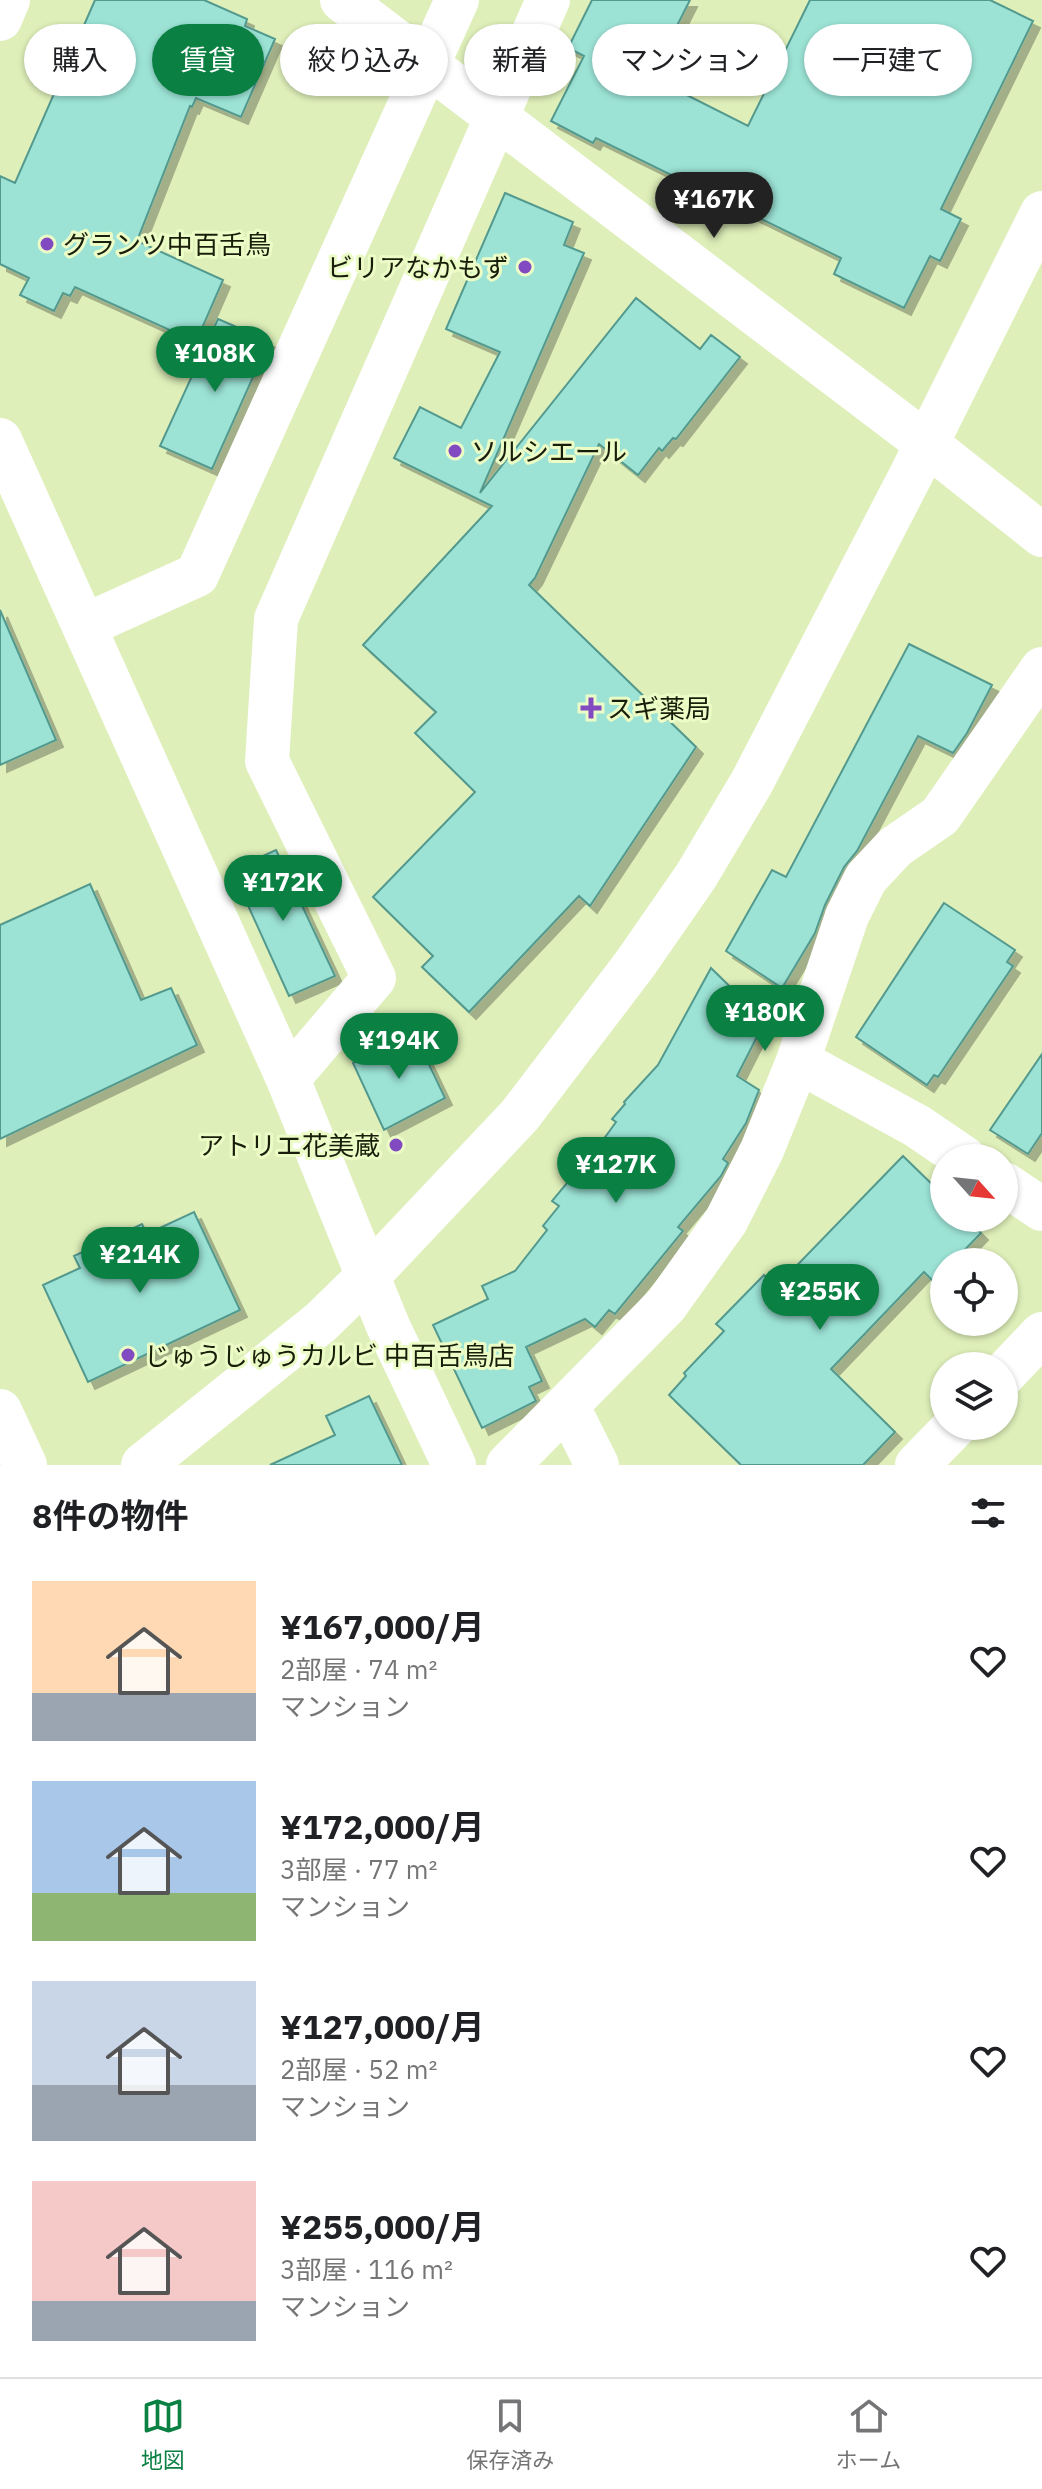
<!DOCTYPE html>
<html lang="ja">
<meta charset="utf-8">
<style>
body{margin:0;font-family:"IBM Plex Sans","Noto Sans JP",sans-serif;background:#f2f2f2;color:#202124;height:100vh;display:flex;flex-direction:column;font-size:30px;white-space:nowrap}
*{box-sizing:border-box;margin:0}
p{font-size:26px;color:#757577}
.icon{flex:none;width:44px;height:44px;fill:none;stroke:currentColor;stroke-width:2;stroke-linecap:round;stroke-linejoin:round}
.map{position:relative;height:1465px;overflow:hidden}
.panel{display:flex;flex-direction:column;background:#fff;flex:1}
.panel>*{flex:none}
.hud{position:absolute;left:24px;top:24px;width:994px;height:72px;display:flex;gap:16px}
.needle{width:52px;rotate:117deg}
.fabs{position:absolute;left:930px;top:1144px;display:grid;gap:16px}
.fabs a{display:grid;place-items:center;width:88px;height:88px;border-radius:50%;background:#fff;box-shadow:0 2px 6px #0004;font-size:40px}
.price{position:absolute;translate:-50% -68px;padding:0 18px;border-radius:28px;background:#0b8043;color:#fff;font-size:26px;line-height:52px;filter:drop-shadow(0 2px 4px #0008)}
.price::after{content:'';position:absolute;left:50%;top:48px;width:24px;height:18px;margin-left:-12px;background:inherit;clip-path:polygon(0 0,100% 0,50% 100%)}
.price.selected{background:#222;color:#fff}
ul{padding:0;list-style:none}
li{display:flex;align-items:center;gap:24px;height:200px;padding:0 32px}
li span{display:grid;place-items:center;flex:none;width:224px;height:160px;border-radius:0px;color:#555}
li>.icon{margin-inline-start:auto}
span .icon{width:96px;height:96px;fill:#fffc;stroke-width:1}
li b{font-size:34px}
h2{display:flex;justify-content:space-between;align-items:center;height:96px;padding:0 32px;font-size:34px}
.pill{padding:0 28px;border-radius:36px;background:#fff;box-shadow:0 2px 6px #0004;font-size:28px;line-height:72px}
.pill.selected{background:#0b8043;color:#fff}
.menu{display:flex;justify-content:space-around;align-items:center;height:112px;border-top:2px solid #e0e0e0;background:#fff;font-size:22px;color:#757577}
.menu a{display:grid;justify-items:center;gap:4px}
.menu .selected{color:#0b8043}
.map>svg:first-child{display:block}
</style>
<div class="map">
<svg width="1042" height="1465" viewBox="0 0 1042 1465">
<defs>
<filter id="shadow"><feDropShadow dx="7" dy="7" stdDeviation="0" flood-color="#0004"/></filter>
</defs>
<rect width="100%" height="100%" fill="#deefb9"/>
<path fill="#9ce3d6" stroke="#53998e" stroke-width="2" filter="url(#shadow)" d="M95 0H204L247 19 245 26 275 39 241 117 196 98 192 107 190 106 137 241 223 280 196 342 75 287 70 296 63 293 54 311 20 295 29 278 0 264V176L15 183Z
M592 0H690L651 77 748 126 810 0H990L1033 21 941 209 961 219 940 261 930 256 904 308 834 274 841 258 596 138 593 143 551 121 584 56 568 48Z
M505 193 573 222 564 245 584 253 480 493 636 298 700 349 711 335 740 357 676 439 673 438 662 451 659 448 638 475 599 444 535 578 529 585 696 747 590 906 579 896 469 1012 422 967 433 956 373 897 475 792 415 733 436 712 363 645 492 506 394 458 420 407 461 428 500 352 446 329Z
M218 319 269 341 212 469 160 446Z
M0 610 56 740 0 765Z
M909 644 992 685 967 733 953 753 918 736 857 851 844 867 825 905 815 933 782 988 726 951 772 870 786 877Z
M276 850 335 976 289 996 232 870Z
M90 884 141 1000 171 988 197 1045 0 1139V925Z
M944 903 1015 950 1007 962 1013 966 938 1077 934 1075 927 1085 856 1037Z
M711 968 765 1021 737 1076 759 1090 746 1123 723 1159 728 1163 721 1176 678 1227 683 1231 615 1314 609 1310 595 1327 585 1319 526 1347 542 1381 529 1387 536 1401 482 1428 433 1325 488 1299 482 1286 515 1271 547 1230 543 1226 559 1206 552 1201 606 1136 616 1122 612 1119 625 1104 624 1102 658 1065Z
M414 1033 445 1098 384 1130 353 1063Z
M1042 1054V1133L1028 1154 990 1130Z
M903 1156 944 1196V1218H966L981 1233 953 1262H944V1271L934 1282 924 1272 831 1369 895 1432 863 1465H741L669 1395 686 1376 684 1373 724 1331 716 1324 764 1275 776 1287Z
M194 1212 240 1310 88 1382 43 1285 80 1268 74 1256 142 1224 147 1234Z
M369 1396 402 1465H270L335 1435 326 1416Z"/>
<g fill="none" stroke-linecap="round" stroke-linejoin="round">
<path stroke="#fff" stroke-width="44" d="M342 0 927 444 1042 535
M0 19 8 0
M0 440 288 1079 388 1326 454 1465
M84 626 197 575 457 0
M798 1061 917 1126 964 1158
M288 1079 374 978 267 761 276 619 548 0
M1004 1184 1042 1209
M1004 1374 1042 1334
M568 1407 597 1465
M143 1465 321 1322 368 1276 520 1115 635 964 696 876 752 782 911 475 1042 213
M508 1465 666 1305 726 1221 762 1150 798 1061 847 916 866 878 895 847 940 816 1042 669
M917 1465 955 1426"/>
<path stroke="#fff" stroke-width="44" d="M0 1411 25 1465"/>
</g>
<g fill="#814ac1" stroke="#ebfcc6" stroke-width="3">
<circle cx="47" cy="244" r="8"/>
<circle cx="525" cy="267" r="8"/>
<circle cx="455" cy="451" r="8"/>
<path d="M587 696h8v8h8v8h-8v8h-8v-8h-8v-8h8z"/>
<circle cx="396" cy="1145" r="8"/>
<circle cx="128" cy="1355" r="8"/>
</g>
<g text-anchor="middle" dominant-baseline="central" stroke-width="6" stroke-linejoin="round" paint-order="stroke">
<g font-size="26" fill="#191e0a" stroke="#ebfcc6" text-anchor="start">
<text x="63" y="244">グランツ中百舌鳥</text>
<text x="509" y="267" text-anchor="end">ビリアなかもず</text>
<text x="471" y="451">ソルシエール</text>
<text x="607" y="708">スギ薬局</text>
<text x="380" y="1145" text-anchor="end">アトリエ花美蔵</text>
<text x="144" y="1355">じゅうじゅうカルビ 中百舌鳥店</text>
</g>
</g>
</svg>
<div class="fabs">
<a><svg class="needle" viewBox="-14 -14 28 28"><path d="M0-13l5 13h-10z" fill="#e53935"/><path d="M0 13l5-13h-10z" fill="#757577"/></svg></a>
<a><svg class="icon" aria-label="locate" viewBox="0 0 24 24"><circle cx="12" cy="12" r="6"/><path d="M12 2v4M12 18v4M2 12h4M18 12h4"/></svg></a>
<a><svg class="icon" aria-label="layers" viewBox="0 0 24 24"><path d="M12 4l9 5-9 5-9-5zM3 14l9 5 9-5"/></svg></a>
</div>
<b class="price selected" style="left:714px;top:240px">¥167K</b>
<b class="price" style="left:215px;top:394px">¥108K</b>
<b class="price" style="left:283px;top:923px">¥172K</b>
<b class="price" style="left:765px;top:1053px">¥180K</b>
<b class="price" style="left:399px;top:1081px">¥194K</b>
<b class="price" style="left:616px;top:1205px">¥127K</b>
<b class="price" style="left:140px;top:1295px">¥214K</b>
<b class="price" style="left:820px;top:1332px">¥255K</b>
<div class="hud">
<a class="pill">購入</a>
<a class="pill selected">賃貸</a>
<a class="pill">絞り込み</a>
<a class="pill">新着</a>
<a class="pill">マンション</a>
<a class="pill">一戸建て</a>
</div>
</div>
<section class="panel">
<h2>8件の物件<svg class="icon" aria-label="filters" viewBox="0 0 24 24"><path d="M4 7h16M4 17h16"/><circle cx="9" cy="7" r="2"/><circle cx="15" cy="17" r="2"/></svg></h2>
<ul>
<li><span style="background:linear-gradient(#ffd9b3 70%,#9aa5b1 0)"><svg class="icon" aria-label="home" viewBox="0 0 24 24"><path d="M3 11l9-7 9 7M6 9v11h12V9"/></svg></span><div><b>¥167,000/月</b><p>2部屋 · 74 m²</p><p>マンション</p></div><svg class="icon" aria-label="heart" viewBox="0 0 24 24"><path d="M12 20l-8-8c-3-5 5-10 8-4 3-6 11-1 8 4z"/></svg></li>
<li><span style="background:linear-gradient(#a9c7e8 70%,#8fb573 0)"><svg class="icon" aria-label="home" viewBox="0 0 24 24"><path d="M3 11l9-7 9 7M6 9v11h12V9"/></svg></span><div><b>¥172,000/月</b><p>3部屋 · 77 m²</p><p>マンション</p></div><svg class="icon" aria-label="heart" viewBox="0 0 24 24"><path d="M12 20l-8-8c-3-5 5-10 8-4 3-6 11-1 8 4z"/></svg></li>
<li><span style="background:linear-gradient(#c9d6e8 65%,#9aa5b1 0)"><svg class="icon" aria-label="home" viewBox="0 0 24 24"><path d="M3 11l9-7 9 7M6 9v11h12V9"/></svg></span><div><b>¥127,000/月</b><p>2部屋 · 52 m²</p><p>マンション</p></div><svg class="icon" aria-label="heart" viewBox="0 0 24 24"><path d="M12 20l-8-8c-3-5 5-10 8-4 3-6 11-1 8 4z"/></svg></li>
<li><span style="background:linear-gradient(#f6c9c9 75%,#9aa5b1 0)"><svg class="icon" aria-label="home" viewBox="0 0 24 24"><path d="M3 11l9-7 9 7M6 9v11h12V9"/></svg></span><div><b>¥255,000/月</b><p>3部屋 · 116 m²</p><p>マンション</p></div><svg class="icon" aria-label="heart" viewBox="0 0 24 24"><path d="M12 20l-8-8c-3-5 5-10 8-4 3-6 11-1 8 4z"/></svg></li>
</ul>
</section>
<nav class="menu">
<a class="selected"><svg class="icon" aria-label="map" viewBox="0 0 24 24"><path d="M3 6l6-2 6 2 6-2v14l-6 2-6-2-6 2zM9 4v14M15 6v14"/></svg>地図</a>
<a><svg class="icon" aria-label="saved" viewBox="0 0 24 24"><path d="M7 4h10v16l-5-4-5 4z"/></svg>保存済み</a>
<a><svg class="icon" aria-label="home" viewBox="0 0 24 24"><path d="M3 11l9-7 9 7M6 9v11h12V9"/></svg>ホーム</a>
</nav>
